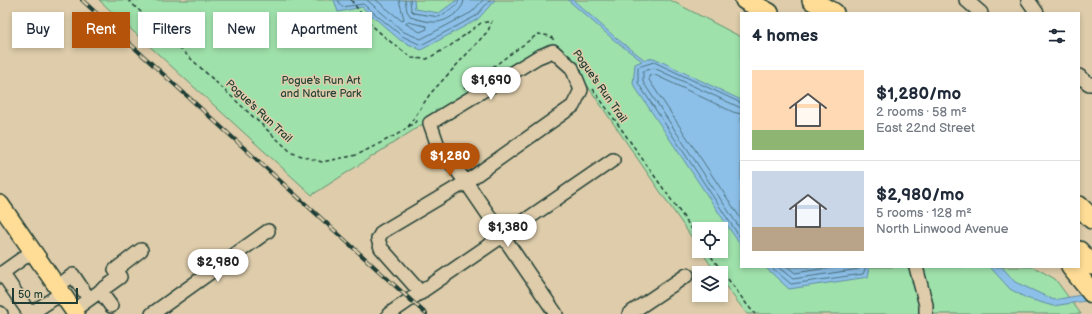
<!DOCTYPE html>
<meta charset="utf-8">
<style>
body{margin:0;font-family:"Balsamiq Sans",sans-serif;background:#f6f6f7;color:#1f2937;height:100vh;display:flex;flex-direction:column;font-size:15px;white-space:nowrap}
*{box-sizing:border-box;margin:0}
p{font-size:13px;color:#747a83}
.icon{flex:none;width:22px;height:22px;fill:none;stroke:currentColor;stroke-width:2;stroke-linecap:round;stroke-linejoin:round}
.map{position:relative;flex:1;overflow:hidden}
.panel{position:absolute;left:740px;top:12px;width:340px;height:256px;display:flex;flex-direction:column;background:#fff;border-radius:0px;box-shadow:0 2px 6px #0003}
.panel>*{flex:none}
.top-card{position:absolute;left:12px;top:12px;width:380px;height:36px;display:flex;gap:8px}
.buttons{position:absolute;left:692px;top:222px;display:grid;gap:8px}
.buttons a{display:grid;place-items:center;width:36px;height:36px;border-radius:0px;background:#fff;box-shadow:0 2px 6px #0003;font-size:20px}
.scale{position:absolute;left:12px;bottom:10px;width:66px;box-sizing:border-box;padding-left:4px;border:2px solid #1f3d34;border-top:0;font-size:11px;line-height:14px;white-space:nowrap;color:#1f3d34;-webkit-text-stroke:3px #deccaa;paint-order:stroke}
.price{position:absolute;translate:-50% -34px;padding:0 9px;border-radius:14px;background:#fff;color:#222;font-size:13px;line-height:26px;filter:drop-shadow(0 1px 2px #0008)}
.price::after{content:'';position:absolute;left:50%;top:24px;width:12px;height:9px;margin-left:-6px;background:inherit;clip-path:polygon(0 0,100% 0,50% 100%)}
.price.active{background:#b45309;color:#fff}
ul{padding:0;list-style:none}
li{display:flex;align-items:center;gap:12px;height:100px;padding:0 12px}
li+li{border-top:1px solid #e0e1e3}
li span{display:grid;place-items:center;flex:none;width:112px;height:80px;border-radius:0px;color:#555}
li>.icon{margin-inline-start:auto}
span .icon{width:48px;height:48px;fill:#fffc;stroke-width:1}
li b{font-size:17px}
h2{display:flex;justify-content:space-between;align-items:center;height:48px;padding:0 12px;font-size:17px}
.pill{padding:0 14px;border-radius:0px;background:#fff;box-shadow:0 2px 6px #0003;font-size:14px;line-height:36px}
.pill.active{background:#b45309;color:#fff}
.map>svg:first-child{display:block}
</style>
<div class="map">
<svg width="1092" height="314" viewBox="0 0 1092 314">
<rect width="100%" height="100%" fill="#deccaa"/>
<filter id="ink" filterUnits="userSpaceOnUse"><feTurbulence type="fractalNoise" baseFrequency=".025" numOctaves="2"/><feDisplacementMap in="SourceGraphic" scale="8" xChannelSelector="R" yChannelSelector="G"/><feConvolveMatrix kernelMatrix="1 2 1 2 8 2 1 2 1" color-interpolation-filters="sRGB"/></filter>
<g filter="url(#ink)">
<path fill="#9fe1ab" stroke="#5f8f70" d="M99 0H670L741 37V267H1034L1055 279 1081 314H747L721 280V273H716L701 251H721V229H699V248L578 72 553 46 548 44 312 195Z"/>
<path fill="#8dc0e9" stroke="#618ca1" d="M334 0H414L415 9 439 13 457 0H495L478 19 421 50 400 40 362 7 338 12Z
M568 0H573L616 38 645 60 654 58 741 100V246L633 84 635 64 642 61 614 40Z
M765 267H870L868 277 789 289Z
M990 267H1002L1015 282 1054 300 1092 293V300L1053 306 1026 298 1010 289Z"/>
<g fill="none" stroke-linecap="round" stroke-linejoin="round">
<path stroke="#4b717c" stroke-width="1" d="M338 0 342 7 363 4 402 36 421 45 476 16 490 0
M367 0 404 32 421 39 472 12 483 0
M376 0 402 21 404 19 399 0
M405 0 407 11 411 17C418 20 435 24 442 21 450 19 464 9 464 0
M410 0 411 10 414 13 439 17 457 5 459 0
M408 22 426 26 427 29 420 32 406 24Z
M741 103 654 62 638 67V83L741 239
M741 108 654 68 643 71V82L741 230
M741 114 733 112 653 74 649 76V80L741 219
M771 267 791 284 863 274 866 267
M778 267 793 279 859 269 860 267
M788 267 795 273 834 267"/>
<defs>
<path id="minor" d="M966 0 981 13
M1028 0 1037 13
M1079 76 1089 84H1092
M916 267 926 305V314
M58 286 73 275 89 299
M100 291 111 306
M421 293 381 248 378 239 382 232 466 182 573 106 581 90 572 68 553 51 538 57 430 123 438 146 466 182 556 314
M74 310 120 277 115 270 141 250
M0 313 1 314
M30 314 2 273 33 251
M30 314 62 293
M152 314 268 231
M389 314 613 160
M629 314 687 275"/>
<path id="major" d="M0 204 76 314"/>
<path id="highway" d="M745 0 769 13
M812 0 834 13
M1079 206 1092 219
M1079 251 1092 265
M1071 267 1092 293"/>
</defs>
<use href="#minor" stroke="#1f3d34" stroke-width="16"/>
<use href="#major" stroke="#1f3d34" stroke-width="20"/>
<use href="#highway" stroke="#1f3d34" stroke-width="22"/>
<path stroke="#1f3d34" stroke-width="1.5" stroke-dasharray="4 3" stroke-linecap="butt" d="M128 0 292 153 322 162 357 155 398 134 420 119
M351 0 366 20 387 39 412 58 427 59 450 46 481 23 492 21 488 31 430 94 408 127
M464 88 538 34 550 36 555 41
M593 89 699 239
M707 251 748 306 755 314"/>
<use href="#minor" stroke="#deccaa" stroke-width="13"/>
<use href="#major" stroke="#ffdd96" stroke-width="17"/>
<use href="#highway" stroke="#ffdd96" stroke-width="19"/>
<defs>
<path id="rail" d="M82 0 426 314"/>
</defs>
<use href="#rail" stroke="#1f3d34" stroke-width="4"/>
<use href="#rail" stroke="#deccaa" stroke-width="2.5" stroke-dasharray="8" stroke-linecap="butt"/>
</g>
</g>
<g text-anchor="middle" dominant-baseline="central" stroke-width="3" stroke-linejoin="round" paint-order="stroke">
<g font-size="11" fill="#25453a" stroke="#deccaa">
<text x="321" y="80">Pogue's Run Art<tspan x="321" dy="13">and Nature Park</tspan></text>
</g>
<g font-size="11" fill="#1f3d34" stroke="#deccaa">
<text transform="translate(600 86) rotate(55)">Pogue's Run Trail</text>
<text transform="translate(259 111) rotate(43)">Pogue's Run Trail</text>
</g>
</g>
</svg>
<div class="buttons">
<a><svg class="icon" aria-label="locate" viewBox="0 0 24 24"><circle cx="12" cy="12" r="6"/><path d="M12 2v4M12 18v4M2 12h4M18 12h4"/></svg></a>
<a><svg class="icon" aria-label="layers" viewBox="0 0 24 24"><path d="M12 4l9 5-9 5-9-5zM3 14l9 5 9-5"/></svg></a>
</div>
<div class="scale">50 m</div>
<b class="price" style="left:491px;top:101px">$1,690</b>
<b class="price active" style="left:450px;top:177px">$1,280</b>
<b class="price" style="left:508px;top:248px">$1,380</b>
<b class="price" style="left:218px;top:283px">$2,980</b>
<div class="top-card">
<a class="pill">Buy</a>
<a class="pill active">Rent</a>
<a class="pill">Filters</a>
<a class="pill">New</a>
<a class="pill">Apartment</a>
</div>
<section class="panel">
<h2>4 homes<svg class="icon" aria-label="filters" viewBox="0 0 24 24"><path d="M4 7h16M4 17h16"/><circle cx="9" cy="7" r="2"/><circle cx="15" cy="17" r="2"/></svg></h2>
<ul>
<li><span style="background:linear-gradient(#ffd9b3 75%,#8fb573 0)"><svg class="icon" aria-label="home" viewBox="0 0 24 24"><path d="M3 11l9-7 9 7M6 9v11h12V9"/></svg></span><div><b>$1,280/mo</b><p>2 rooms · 58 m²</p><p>East 22nd Street</p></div></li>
<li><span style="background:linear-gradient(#c9d6e8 70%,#b9a48a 0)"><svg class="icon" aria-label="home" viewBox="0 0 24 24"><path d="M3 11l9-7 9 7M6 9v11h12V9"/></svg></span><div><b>$2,980/mo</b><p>5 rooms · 128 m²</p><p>North Linwood Avenue</p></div></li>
</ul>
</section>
</div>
